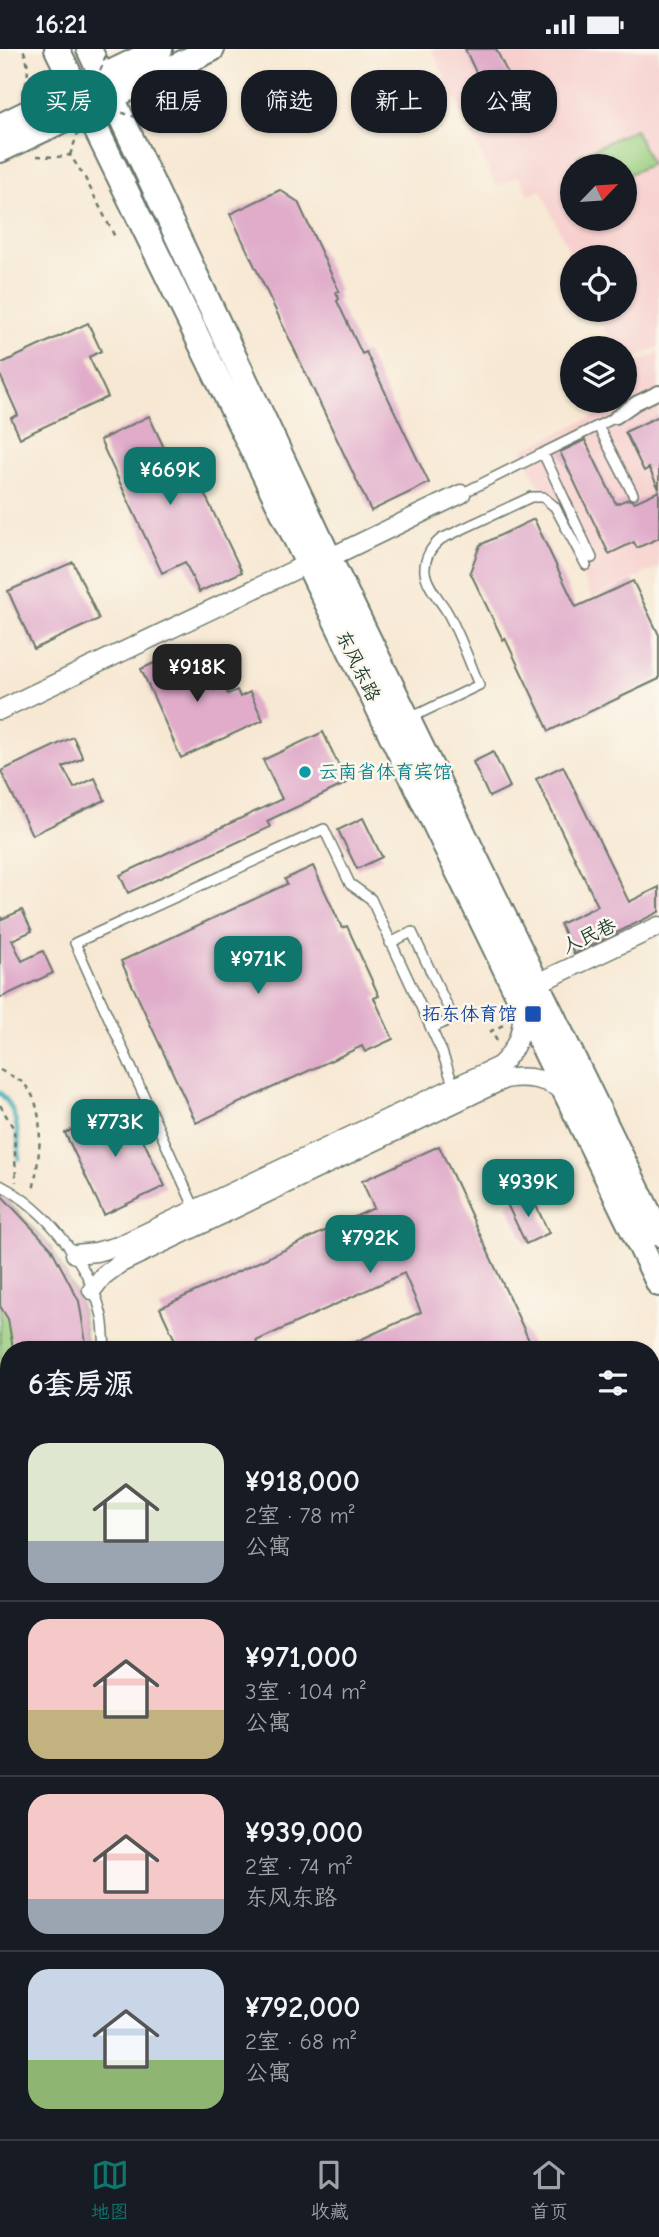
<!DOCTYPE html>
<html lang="zh">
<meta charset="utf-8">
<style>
body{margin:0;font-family:"Comic Neue","LXGW WenKai TC",sans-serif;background:#242831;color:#f1f3f6;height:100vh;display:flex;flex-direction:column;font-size:26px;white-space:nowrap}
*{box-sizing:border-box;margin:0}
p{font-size:23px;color:#9ea1a6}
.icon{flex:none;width:38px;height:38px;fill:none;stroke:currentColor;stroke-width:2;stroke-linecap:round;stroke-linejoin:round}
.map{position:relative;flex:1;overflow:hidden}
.details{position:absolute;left:0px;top:1292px;width:660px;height:800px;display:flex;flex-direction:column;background:#171b24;border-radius:28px 28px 0 0;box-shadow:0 2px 5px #0004}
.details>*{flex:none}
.banner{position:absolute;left:21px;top:21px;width:618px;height:63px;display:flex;gap:14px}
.needle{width:46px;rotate:65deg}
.tools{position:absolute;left:560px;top:105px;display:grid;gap:14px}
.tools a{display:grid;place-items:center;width:77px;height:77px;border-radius:50%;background:#171b24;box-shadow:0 2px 5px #0004;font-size:35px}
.price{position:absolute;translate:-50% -60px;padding:0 16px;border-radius:14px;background:#0f766e;color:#fff;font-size:23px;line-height:46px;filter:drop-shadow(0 2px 4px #0008)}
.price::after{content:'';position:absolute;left:50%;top:42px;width:21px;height:16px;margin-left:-10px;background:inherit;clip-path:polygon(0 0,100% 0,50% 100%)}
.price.selected{background:#222;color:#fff}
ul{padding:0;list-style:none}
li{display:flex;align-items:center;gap:21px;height:175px;padding:0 28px}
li+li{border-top:2px solid #363941}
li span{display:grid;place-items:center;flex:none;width:196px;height:140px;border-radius:21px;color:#555}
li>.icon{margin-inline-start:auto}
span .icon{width:84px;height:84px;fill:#fffc;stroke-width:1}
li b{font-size:30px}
h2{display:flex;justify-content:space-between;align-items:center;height:84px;padding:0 28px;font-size:30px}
.tag{padding:0 24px;border-radius:28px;background:#171b24;box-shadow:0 2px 5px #0004;font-size:24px;line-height:63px}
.tag.selected{background:#0f766e;color:#fff}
.status{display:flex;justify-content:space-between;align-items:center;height:49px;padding:0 35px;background:#171b24;direction:ltr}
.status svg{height:19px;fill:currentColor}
.dock{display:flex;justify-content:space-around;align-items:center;height:98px;border-top:2px solid #363941;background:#171b24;font-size:19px;color:#9ea1a6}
.dock a{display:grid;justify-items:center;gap:4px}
.dock .selected{color:#0f766e}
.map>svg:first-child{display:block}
</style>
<div class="status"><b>16:21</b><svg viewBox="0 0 49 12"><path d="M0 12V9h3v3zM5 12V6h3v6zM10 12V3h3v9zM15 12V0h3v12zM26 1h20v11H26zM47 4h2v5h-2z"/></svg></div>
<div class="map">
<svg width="659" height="2090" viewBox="0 0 659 2090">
<rect width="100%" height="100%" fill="#fbf7ec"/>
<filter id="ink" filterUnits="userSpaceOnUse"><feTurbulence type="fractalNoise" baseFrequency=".0143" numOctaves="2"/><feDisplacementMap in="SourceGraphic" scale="14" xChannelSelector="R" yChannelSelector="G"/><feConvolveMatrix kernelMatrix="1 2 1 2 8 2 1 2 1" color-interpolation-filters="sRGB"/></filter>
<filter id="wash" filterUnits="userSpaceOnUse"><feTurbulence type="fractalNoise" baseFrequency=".00686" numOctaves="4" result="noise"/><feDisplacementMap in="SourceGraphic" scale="28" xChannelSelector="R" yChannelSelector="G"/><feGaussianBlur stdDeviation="1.57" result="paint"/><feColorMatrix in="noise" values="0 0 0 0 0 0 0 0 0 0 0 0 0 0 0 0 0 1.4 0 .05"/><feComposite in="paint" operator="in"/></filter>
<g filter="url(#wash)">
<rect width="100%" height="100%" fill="#f7e8d3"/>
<path fill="#f7d0ce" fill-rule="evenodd" d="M432 0H659V298L625 314V299H613L596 261H625V208L572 209 541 141 529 146 519 127 496 138ZM572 117H625V170H572Z
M659 303V518L592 549 522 401 624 353 625 319Z
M9 2051V2082L114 2083 112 2090H0V2053Z"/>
<path fill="#97cd7e" stroke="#5b8559" stroke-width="2" d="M635 80 651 115 625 127V117H582L578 107Z
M0 1149 7 1152 51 1199 79 1252 87 1300H9V1481L0 1488Z"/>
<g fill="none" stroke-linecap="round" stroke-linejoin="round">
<path stroke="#3baaba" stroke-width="4.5" d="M0 1044C19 1061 18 1087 19 1110
M134 2090 136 2082"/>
</g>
<g id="blocks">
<path fill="#e0acca" d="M465 0H496L526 63 500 75Z
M280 141 298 153 339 242 336 243 339 250 337 252 362 305 366 303 429 434 371 462 230 165Z
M88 274 101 302 89 308 108 348 20 389 11 369 18 366 0 326V315Z
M149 367 182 437 197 429 242 523 199 543 185 513 162 524 100 391Z
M659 367V440L649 419 644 422 625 383Z
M585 391 616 455 628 450 635 453 659 442V489L637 499 634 493 609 505 560 403Z
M534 470 576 558 633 532 659 586V630L549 682 505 589 503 591 470 523 480 496Z
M73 513 99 570 34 600 8 542Z
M187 599 203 634 210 631 214 641 224 637 228 645 237 641 240 648 250 643 263 671 181 709 141 620Z
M323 683 347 734 267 772 270 778 128 844 120 826 282 750 263 711Z
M73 688 83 709 63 718 74 739 95 729 105 751 32 786 1 722Z
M493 703 510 738 489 748 473 713Z
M563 717 629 853 659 838V863L574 905 560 875 598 857 536 730Z
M363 769 382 808 357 820 338 781Z
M313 817 342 879 347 877 379 947 374 949 393 990 365 1003 362 997 196 1074 121 912 287 835 285 830Z
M22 861 32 882 12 891 22 912 43 902 53 924 0 949V867L2 870Z
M126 1055 165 1137 104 1166 65 1084Z
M439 1097 533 1300H340L421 1263 404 1224 256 1292 260 1300H179L160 1259 374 1159 362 1132Z
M530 1144 549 1184 526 1195 507 1155Z
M0 1145 51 1199 79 1252 87 1300H13L8 1270 0 1257Z"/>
</g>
</g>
<g filter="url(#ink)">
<use href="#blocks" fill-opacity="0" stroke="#6b796c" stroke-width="2"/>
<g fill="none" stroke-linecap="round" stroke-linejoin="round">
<defs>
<path id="service" d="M598 377 633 445
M543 404 616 368
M461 445 543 404 592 509
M408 670 479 636C469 612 460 585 446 561 439 550 427 537 425 523 424 510 431 498 441 490L531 448H543L555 458 586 516
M390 894 412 883 453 969 431 980
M0 1136C47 1160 90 1216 102 1267 104 1278 104 1290 105 1300
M195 1160 75 894 324 780 350 835 371 850 442 1003 454 1038
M0 1516 9 1509"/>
<path id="pedestrian" d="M616 368 636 354 659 343"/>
<path id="minor" d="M329 509 461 445
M0 661 307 515
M538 934 659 877
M75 1205 96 1203 118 1197 499 1017C517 1001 524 980 522 956
M92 1241 103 1227 119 1215 505 1030C529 1026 548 1030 567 1045
M0 1598 9 1618
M0 1800 9 1792
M0 1938 9 1975"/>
<path id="secondary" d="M57 0 659 1235
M89 0 329 509 659 1185
M0 77 160 0
M0 101 212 0"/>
<path id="primary" d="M651 2058 659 2054
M584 2090 600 2082
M637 2090 659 2079"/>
</defs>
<use href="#service" stroke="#6b796c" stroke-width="12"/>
<use href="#pedestrian" stroke="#6b796c" stroke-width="16"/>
<use href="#minor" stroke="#6b796c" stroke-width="21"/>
<use href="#secondary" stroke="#6b796c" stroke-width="28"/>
<use href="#primary" stroke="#6b796c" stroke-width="32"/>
<path stroke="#6b796c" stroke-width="2.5" stroke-dasharray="5 5" stroke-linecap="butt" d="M22 45C29 29 30 16 23 0
M145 72 156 50
M37 107 57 108 70 106 84 127 116 190
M497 992 491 982 503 976
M0 1021C7 1025 18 1029 24 1035 49 1060 38 1113 33 1143
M0 1056 14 1080 16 1133
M118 2090 121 2082
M144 2090 146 2082"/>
<use href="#service" stroke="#fff" stroke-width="9"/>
<use href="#pedestrian" stroke="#fff" stroke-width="12"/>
<use href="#minor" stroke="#fff" stroke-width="18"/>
<use href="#secondary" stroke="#fff" stroke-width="24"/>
<use href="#primary" stroke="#fff" stroke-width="28"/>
<path stroke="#6b796c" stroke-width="2.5" stroke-dasharray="5 5" stroke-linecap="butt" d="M27 33 145 71
M70 106 107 3"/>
</g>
</g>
<circle fill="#0f9aa8" stroke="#fbf7ec" stroke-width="2.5" cx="305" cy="723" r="7"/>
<rect fill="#1a4fb4" stroke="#fbf7ec" stroke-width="2.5" x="524" y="956" width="18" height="18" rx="3.5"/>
<g text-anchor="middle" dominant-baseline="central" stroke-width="5" stroke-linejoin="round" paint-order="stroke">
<g font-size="19" fill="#1f3d34" stroke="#fbf7ec">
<text transform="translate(358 617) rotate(64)">东风东路</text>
<text transform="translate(589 887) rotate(-25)">人民巷</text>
</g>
<g font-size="19" fill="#0d838f" stroke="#fbf7ec" text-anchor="start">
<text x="319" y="723">云南省体育宾馆</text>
</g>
<g font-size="19" fill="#164399" stroke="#fbf7ec" text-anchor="end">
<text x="517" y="965">拓东体育馆</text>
</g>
</g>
</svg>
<div class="tools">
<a><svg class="needle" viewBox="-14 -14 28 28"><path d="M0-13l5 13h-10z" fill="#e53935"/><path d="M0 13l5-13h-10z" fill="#9ea1a6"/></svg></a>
<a><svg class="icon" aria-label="locate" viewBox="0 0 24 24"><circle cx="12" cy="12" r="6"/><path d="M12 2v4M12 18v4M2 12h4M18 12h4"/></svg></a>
<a><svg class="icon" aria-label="layers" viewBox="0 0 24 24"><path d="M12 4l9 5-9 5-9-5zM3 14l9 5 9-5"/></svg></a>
</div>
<b class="price" style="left:170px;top:458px">¥669K</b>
<b class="price selected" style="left:197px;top:655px">¥918K</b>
<b class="price" style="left:258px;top:947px">¥971K</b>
<b class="price" style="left:115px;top:1110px">¥773K</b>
<b class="price" style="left:528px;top:1170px">¥939K</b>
<b class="price" style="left:370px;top:1226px">¥792K</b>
<div class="banner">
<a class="tag selected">买房</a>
<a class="tag">租房</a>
<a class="tag">筛选</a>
<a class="tag">新上</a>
<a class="tag">公寓</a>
</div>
<section class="details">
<h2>6套房源<svg class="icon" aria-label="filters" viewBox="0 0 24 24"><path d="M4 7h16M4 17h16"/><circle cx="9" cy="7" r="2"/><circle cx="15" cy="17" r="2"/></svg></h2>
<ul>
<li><span style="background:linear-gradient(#dfe7d0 70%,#9aa5b1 0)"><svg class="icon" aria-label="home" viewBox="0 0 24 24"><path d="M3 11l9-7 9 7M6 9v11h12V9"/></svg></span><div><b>¥918,000</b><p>2室 · 78 m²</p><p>公寓</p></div></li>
<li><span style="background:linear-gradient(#f6c9c9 65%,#c2b280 0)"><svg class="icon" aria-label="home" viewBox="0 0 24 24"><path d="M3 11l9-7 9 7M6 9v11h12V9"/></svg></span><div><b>¥971,000</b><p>3室 · 104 m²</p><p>公寓</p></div></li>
<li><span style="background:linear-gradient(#f6c9c9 75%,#9aa5b1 0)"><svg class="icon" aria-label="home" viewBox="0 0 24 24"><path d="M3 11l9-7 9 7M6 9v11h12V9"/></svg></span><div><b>¥939,000</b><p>2室 · 74 m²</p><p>东风东路</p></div></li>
<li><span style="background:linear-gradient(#c9d6e8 65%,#8fb573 0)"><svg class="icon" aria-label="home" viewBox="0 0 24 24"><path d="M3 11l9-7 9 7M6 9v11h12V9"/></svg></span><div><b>¥792,000</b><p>2室 · 68 m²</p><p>公寓</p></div></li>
</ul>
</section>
</div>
<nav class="dock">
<a class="selected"><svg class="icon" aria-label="map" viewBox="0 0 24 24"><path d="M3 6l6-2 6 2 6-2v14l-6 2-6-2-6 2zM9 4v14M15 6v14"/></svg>地图</a>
<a><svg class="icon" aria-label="saved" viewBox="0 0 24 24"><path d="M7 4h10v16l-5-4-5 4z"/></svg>收藏</a>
<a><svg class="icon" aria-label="home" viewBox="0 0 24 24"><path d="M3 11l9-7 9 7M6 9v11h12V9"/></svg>首页</a>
</nav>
